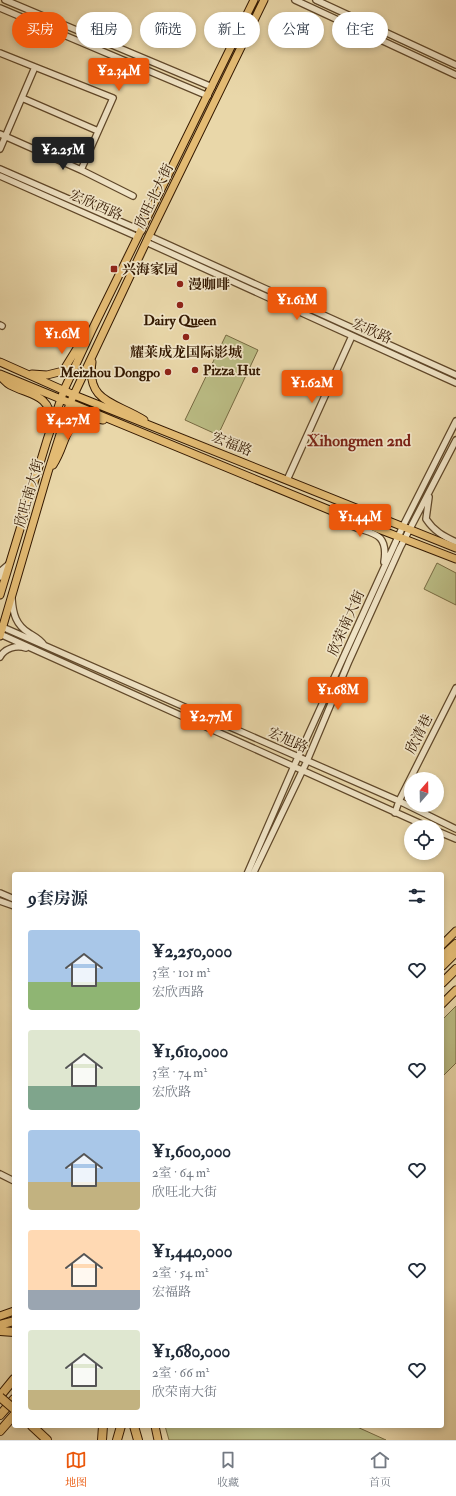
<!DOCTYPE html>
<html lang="zh">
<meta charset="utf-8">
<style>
body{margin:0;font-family:"IM FELL Double Pica","Noto Serif SC",serif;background:#f2f2f3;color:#1f2937;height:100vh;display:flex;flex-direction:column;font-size:15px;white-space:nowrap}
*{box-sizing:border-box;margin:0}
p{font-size:13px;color:#747a83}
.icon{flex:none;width:22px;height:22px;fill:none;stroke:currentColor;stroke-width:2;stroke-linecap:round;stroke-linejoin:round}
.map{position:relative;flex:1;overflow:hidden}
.side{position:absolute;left:12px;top:872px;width:432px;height:556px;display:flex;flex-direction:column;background:#fff;border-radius:4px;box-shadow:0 2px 6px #0003}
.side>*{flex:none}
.hud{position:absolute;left:12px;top:12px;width:432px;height:36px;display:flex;gap:8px}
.needle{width:26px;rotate:20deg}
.buttons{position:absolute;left:404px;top:772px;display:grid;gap:8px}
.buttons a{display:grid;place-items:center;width:40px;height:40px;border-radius:50%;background:#fff;box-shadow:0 2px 6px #0003;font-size:20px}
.price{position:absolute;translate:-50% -34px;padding:0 9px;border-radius:4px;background:#ea580c;color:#fff;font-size:13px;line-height:26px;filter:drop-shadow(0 1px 2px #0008)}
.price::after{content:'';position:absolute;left:50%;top:24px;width:12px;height:9px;margin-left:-6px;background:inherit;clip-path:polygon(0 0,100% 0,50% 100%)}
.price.on{background:#222;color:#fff}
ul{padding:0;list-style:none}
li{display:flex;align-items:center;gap:12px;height:100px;padding:0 16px}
li span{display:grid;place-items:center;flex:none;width:112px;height:80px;border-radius:4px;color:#555}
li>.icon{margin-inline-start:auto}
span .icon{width:48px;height:48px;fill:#fffc;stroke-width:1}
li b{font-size:17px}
h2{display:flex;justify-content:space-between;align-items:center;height:48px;padding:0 16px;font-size:17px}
.tag{padding:0 14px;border-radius:18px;background:#fff;box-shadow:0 2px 6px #0003;font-size:14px;line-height:36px}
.tag.on{background:#ea580c;color:#fff}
.menu{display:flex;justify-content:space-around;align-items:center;height:56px;border-top:1px solid #e0e1e3;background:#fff;font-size:11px;color:#747a83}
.menu a{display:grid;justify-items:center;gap:2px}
.menu .on{color:#ea580c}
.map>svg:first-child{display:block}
</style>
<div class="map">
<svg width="456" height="1440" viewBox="0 0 456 1440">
<rect width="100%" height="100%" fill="#e9d7a9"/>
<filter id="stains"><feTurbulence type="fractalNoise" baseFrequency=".005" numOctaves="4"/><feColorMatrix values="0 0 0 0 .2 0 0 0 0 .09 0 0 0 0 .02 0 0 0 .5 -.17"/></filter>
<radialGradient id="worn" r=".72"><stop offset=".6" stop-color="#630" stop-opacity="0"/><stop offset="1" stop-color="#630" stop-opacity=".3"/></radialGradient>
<path fill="#bbbd85" stroke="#776a42" d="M226 335 258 350 218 435 185 420Z
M437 563 456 573V605L424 589Z
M456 1006V1063L442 1077V1020Z
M165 1426H355L386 1440H169Z"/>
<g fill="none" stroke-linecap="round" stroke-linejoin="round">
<defs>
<path id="minor" d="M5 0 212 87
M295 0 456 75
M316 0 456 65
M0 8 208 96
M0 53 35 67 0 149
M35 67 113 98 81 170
M22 98 98 131
M0 134 81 170 133 196
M0 169 142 231
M0 176 138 237
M149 236 456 375
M146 242 456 383
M0 325 2 326
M287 480 352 336
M429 497 426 519C434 531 443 536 456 542
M334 512C337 515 339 519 343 521 362 536 390 525 384 562
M0 577 2 570 9 564
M12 599C13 614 16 625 29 633 34 636 40 639 44 645
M0 626 399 801 456 829
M0 634 428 827
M0 657C5 648 16 645 26 648
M395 813 399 801 456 688
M437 831 456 839
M247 874 294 766 403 526 456 421
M253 874 307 761 349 661 400 548 456 440
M0 893 14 899
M0 901 14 906
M0 1174 14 1181"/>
<path id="major" d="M0 362 74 395 456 548
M92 362C86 403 116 402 144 420
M0 374 332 511 456 559
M32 374 47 375 63 371 79 345 87 336
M0 376C3 379 6 383 10 385 29 395 51 394 51 422
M53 465C70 439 62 412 103 420
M0 595 47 440 64 390 92 330 254 0
M0 636 48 472 70 403 149 236 264 0
M442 945 456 931
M442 1004 456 990
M0 1316 14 1311
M155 1426 158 1440"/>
<path id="highway" d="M442 957 456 944
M442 966 456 952
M442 983 456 969
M0 1325 14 1321
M0 1331 14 1332
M0 1396 14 1379
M0 1415 14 1399
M32 1426 47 1440
M134 1426 138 1440
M0 1431 14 1415
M102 1440 103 1426
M117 1440 121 1426"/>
</defs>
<use href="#minor" stroke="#60482a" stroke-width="8"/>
<use href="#major" stroke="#331800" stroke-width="9"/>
<use href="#highway" stroke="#331800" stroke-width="10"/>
<use href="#minor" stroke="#f1e5c7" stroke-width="5.5"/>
<use href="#major" stroke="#e4bc74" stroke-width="7"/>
<use href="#highway" stroke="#e4bc74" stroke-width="8"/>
<defs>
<path id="highway-bridge" d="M0 1397 14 1409"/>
</defs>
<use href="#highway-bridge" stroke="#331800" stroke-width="10" stroke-linecap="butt"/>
<use href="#highway-bridge" stroke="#e4bc74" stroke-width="8"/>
</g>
<g fill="#8f2418" stroke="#f1e5c7" stroke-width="1.5">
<rect x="110" y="265" width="8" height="8" rx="2"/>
<circle cx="180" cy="284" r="4"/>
<circle cx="180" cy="305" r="4"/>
<circle cx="186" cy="337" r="4"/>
<circle cx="195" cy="370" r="4"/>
<circle cx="168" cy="372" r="4"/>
</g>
<g text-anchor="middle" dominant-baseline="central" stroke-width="3.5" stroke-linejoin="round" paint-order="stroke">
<g font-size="14" fill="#331800" stroke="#f1e5c7">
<text transform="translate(154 196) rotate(-64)">欣旺北大街</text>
<text transform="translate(96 205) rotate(24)">宏欣西路</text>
<text transform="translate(372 331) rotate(24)">宏欣路</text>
<text transform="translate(232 444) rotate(22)">宏福路</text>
<text transform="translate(29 493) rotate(-74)">欣旺南大街</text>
<text transform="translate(346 623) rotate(-66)">欣荣南大街</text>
<text transform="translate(419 734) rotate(-63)">欣清巷</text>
<text transform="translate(288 740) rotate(24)">宏旭路</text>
</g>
<g font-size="14" font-weight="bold" fill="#331800" stroke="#f1e5c7" text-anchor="start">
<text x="122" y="269">兴海家园</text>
<text x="188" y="284">漫咖啡</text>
<text x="180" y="320" text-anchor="middle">Dairy Queen</text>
<text x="186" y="352" text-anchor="middle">耀莱成龙国际影城</text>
<text x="203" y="370">Pizza Hut</text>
<text x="160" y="372" text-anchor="end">Meizhou Dongpo</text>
</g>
<g font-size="16" font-weight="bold" fill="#7a1f14" stroke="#f1e5c7">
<text x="359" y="441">Xihongmen 2nd</text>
</g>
</g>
<rect width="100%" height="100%" filter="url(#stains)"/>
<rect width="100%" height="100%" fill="url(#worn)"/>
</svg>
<div class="buttons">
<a><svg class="needle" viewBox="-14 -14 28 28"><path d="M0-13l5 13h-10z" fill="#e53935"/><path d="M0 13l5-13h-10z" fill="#747a83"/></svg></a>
<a><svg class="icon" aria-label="locate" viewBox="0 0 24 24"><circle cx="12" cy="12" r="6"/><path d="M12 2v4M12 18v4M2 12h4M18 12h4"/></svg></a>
</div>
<b class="price" style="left:119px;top:92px">¥2.34M</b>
<b class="price on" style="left:63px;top:171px">¥2.25M</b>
<b class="price" style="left:297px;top:321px">¥1.61M</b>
<b class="price" style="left:62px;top:355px">¥1.6M</b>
<b class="price" style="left:312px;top:404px">¥1.62M</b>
<b class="price" style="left:68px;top:441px">¥4.27M</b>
<b class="price" style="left:360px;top:538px">¥1.44M</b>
<b class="price" style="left:338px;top:711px">¥1.68M</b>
<b class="price" style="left:211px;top:738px">¥2.77M</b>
<div class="hud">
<a class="tag on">买房</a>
<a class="tag">租房</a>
<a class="tag">筛选</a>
<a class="tag">新上</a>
<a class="tag">公寓</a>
<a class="tag">住宅</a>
</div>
<section class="side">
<h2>9套房源<svg class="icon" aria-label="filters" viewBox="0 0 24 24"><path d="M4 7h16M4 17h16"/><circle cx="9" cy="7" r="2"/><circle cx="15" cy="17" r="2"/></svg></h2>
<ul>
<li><span style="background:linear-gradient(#a9c7e8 65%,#8fb573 0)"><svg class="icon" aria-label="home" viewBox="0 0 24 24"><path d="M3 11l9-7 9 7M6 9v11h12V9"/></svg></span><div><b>¥2,250,000</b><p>3室 · 101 m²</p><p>宏欣西路</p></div><svg class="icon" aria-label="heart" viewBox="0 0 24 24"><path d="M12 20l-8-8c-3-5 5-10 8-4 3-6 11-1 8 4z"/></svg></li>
<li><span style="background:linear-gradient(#dfe7d0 70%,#7fa58c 0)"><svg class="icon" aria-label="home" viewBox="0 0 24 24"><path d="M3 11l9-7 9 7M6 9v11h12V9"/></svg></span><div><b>¥1,610,000</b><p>3室 · 74 m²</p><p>宏欣路</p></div><svg class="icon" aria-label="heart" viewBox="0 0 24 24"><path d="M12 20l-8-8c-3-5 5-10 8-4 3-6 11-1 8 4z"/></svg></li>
<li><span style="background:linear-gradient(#a9c7e8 65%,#c2b280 0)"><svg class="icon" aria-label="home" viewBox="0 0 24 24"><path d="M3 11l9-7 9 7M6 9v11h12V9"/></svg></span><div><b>¥1,600,000</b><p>2室 · 64 m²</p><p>欣旺北大街</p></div><svg class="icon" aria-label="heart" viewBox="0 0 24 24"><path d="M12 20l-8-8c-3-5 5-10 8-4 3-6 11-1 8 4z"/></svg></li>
<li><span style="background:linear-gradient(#ffd9b3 75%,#9aa5b1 0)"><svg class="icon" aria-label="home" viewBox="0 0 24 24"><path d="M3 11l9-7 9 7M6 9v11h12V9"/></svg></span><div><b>¥1,440,000</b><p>2室 · 54 m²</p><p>宏福路</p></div><svg class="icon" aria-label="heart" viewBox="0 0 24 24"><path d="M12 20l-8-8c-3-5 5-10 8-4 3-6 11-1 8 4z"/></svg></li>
<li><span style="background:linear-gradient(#dfe7d0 75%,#c2b280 0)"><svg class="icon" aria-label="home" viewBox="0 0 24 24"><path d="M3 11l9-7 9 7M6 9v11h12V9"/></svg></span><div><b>¥1,680,000</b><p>2室 · 66 m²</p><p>欣荣南大街</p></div><svg class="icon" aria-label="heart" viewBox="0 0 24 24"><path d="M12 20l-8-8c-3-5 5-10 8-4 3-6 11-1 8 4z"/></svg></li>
</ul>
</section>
</div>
<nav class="menu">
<a class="on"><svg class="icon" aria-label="map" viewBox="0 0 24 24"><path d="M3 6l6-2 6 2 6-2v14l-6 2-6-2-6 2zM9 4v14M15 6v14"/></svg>地图</a>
<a><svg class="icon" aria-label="saved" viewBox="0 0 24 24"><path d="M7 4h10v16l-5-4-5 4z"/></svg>收藏</a>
<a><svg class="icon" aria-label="home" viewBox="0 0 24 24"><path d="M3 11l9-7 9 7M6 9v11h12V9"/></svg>首页</a>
</nav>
